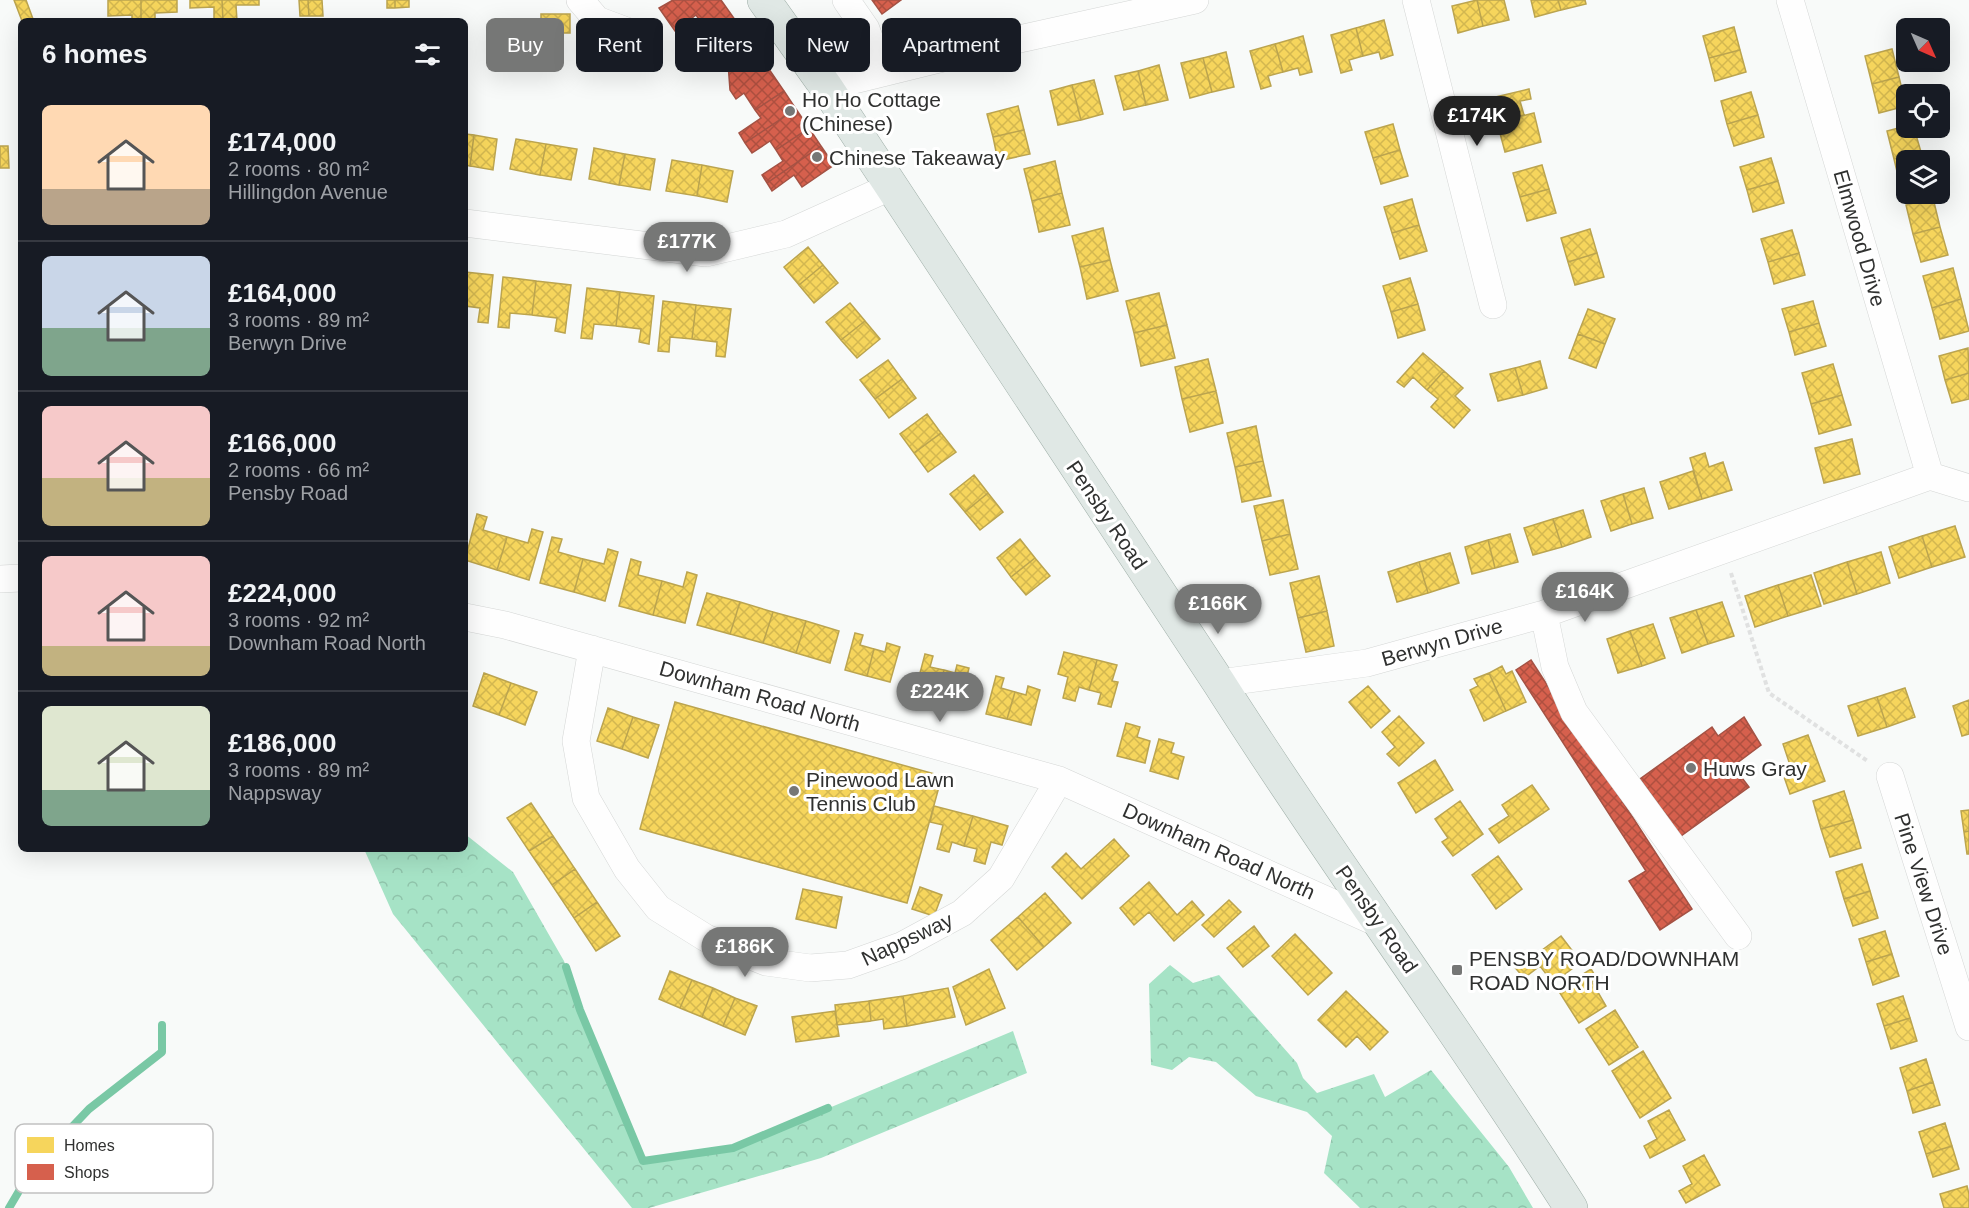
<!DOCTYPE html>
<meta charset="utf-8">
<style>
body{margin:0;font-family:Arial,sans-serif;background:#242831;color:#f1f3f6;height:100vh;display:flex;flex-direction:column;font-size:22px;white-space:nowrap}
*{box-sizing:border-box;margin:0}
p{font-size:20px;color:#9ea1a6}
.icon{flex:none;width:33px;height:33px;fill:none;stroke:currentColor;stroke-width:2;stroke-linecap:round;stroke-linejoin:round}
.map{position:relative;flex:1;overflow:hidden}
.side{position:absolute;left:18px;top:18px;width:450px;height:834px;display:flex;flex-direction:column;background:#171b24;border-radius:9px;box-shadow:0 6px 24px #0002}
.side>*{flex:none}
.banner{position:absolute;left:486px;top:18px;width:570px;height:54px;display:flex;gap:12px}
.needle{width:39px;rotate:135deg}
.fabs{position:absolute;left:1896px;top:18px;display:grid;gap:12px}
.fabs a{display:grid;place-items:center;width:54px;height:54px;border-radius:9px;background:#171b24;box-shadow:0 6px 24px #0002;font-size:30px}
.price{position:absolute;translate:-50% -51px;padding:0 14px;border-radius:21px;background:#767776;color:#fff;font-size:20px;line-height:39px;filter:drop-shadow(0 2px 3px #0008)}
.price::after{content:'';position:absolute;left:50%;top:36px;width:18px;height:14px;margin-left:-9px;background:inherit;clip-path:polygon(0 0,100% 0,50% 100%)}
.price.selected{background:#222;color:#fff}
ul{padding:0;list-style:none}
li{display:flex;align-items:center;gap:18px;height:150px;padding:0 24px}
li+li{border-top:2px solid #363941}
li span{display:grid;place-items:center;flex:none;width:168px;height:120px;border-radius:9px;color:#555}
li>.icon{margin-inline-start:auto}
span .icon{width:72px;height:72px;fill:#fffc;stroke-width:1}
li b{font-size:26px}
h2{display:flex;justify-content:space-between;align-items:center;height:72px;padding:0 24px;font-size:26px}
.chip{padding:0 21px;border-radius:9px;background:#171b24;box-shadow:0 6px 24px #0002;font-size:21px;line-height:54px}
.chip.selected{background:#767776;color:#fff}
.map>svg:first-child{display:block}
</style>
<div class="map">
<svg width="1969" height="1208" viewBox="0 0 1969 1208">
<defs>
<pattern id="forest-crowns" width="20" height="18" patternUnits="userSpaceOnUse" patternTransform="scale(1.5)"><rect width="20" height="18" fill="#a6e3c6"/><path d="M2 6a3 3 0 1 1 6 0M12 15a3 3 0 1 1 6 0" fill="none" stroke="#8fc3aa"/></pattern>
<pattern id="homes-cross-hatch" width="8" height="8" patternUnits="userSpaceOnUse" patternTransform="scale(1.5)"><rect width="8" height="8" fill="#f6d55c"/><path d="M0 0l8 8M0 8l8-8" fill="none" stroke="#d3b750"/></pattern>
<pattern id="shops-cross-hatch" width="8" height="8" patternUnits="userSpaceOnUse" patternTransform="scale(1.5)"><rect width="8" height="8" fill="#d6604d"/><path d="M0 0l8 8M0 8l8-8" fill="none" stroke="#ae5040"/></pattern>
</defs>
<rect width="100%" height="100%" fill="#f8faf9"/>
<path fill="url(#forest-crowns)" d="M465 834 513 872 564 961 580 1010 643 1161 733 1148 1013 1031 1027 1073 821 1158 649 1208H632L393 914 364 849H465Z
M1170 965 1193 983 1219 975 1297 1063 1303 1078 1317 1093 1374 1074 1385 1097 1431 1070 1509 1167 1533 1208H1360L1324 1173 1332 1136 1307 1112 1256 1096 1216 1062 1189 1057 1172 1070 1151 1065 1149 984Z"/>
<path fill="url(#homes-cross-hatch)" stroke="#bba44f" stroke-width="1.5" d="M14 0H26L33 19 22 21Z
M108 0H141V21H132V15L108 16Z
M141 0H177V12L155 13V21H141Z
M190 0H222L223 21H214V7L190 8Z
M222 0H259V5H236L237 21H223Z
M299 0H308L309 16H300Z
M308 0H322L323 16H309Z
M387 0H395V8H387Z
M395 0H409V7L395 8Z
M1477 0H1504L1509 20 1483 26Z
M1477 0 1483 26 1458 33 1452 6Z
M1531 0H1558L1561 10 1535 17Z
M1558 0H1585L1586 4 1561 10Z
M541 14H570V33H541Z
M1384 20 1393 55 1381 59 1379 52 1363 56 1356 28Z
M1734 27 1740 50 1709 58 1703 36Z
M1356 28 1363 56 1349 60 1352 70 1341 73 1331 35Z
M1303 36 1312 72 1300 75 1298 68 1283 72 1275 44Z
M1275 44 1283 72 1268 76 1271 86 1261 89 1250 51Z
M1892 49 1899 77 1872 84 1865 56Z
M1740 50 1746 72 1715 81 1709 58Z
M1226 52 1234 87 1212 92 1203 58Z
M1203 58 1212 92 1190 98 1181 63Z
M1159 65 1168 100 1146 105 1138 71Z
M1138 71 1146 105 1124 110 1115 76Z
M1899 77 1906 106 1879 113 1872 84Z
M1094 80 1103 114 1081 120 1072 85Z
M1072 85 1081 120 1058 125 1050 91Z
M1529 89 1531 99 1520 101 1524 115 1497 122 1491 98Z
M1751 92 1758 115 1727 124 1721 101Z
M1018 106 1024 130 993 137 987 114Z
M1534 113 1541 142 1505 152 1497 122Z
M1758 115 1764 137 1734 146 1727 124Z
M1393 124 1400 150 1373 158 1365 132Z
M1906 126V128H1914L1921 152 1894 159 1887 131Z
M1024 130 1030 154 998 161 993 137Z
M465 134 474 135 470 166 465 165Z
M474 135 497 139 493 170 470 166Z
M516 139 546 144 540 175 510 169Z
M546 144 577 149 571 180 540 175Z
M0 146H8L9 168H0Z
M594 148 625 154 619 185 589 179Z
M1400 150 1408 176 1381 184 1373 158Z
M1921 152 1923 160H1906V187L1901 188 1894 159Z
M625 154 655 159 650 190 619 185Z
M1771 158 1778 181 1747 190 1740 167Z
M672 160 702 165 697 196 666 191Z
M1055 161 1062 193 1032 201 1024 169Z
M702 165 733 171 727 202 697 196Z
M1542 165 1549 189 1520 197 1513 173Z
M1778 181 1784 203 1753 212 1747 190Z
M1549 189 1556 213 1527 221 1520 197Z
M1062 193 1070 225 1039 232 1032 201Z
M1933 198 1940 227 1913 234 1906 205Z
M1412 199 1419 225 1392 233 1384 207Z
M1419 225 1427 251 1400 259 1392 233Z
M1940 227 1948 255 1921 262 1913 234Z
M1103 228 1110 260 1080 267 1072 236Z
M1590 229 1597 253 1568 262 1561 238Z
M1792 230 1799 253 1768 262 1761 239Z
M808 247 823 265 799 285 784 267Z
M1597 253 1604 277 1575 285 1568 262Z
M1799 253 1805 275 1774 284 1768 262Z
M1110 260 1118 291 1087 299 1080 267Z
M823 265 838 283 814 303 799 285Z
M1953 268 1961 299 1932 308 1923 276Z
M465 272 493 275 488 323 478 322 480 308 465 306Z
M503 277 536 281 532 315 510 313 509 328 498 327Z
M1410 278 1418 304 1391 312 1383 286Z
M536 281 571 285 565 333 555 331 557 318 532 315Z
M587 288 620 292 616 326 594 324 592 339 581 338Z
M620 292 654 296 649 344 639 342 641 329 616 326Z
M1159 293 1167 325 1134 333 1126 301Z
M1961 299 1969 331 1940 339 1932 308Z
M663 301 696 305 692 339 670 337 669 352 658 351Z
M1813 301 1819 323 1789 332 1782 309Z
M850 303 865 321 841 340 826 322Z
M1418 304 1425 330 1398 338 1391 312Z
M696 305 731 309 725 357 716 356 717 342 692 339Z
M1588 309 1615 319 1605 344 1578 334Z
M865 321 880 339 857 358 841 340Z
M1819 323 1826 346 1795 355 1789 332Z
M1167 325 1175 358 1141 366 1134 333Z
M1578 334 1605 344 1596 368 1569 358Z
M1968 348 1969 373 1945 380 1939 356Z
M1423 353 1444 371 1427 390 1413 377 1404 387 1397 382Z
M1208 359 1216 391 1182 399 1175 367Z
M888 360 902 379 875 399 860 380Z
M1540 361 1547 388 1523 395 1515 368Z
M1833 364 1842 395 1811 404 1802 373Z
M1515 368 1523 395 1498 401 1490 374Z
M1444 371 1463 388 1455 396 1470 410 1454 428 1431 407 1438 399 1427 390Z
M1969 373V399L1952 403 1945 380Z
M902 379 916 398 889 418 875 399Z
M1216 391 1223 423 1190 432 1182 399Z
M1842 395 1851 425 1819 434 1811 404Z
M927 414 941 433 914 453 900 434Z
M1256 426 1263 461 1235 467 1227 433Z
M941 433 956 452 928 472 914 453Z
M1852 439 1860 474 1824 483 1815 448Z
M1705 453 1709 467 1723 462 1732 490 1702 499 1690 458Z
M1263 461 1271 496 1242 502 1235 467Z
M1693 471 1702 499 1669 509 1660 482Z
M974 475 988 493 965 512 950 494Z
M1644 488 1653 518 1632 524 1623 494Z
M988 493 1003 512 980 530 965 512Z
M1623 494 1632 524 1611 531 1601 501Z
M1283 500 1290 534 1262 541 1254 506Z
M1583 510 1591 537 1562 547 1553 519Z
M477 514 487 517 483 530 507 537 497 570 465 560Z
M1553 519 1562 547 1533 555 1524 528Z
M1955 526 1965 557 1932 567 1922 536Z
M532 529 543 532 529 580 497 570 507 537 528 543Z
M1290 534 1298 569 1270 575 1262 541Z
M1510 534 1518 562 1495 568 1488 540Z
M1922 536 1932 567 1899 578 1889 547Z
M552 537 562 539 558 552 583 559 574 592 540 583Z
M1020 539 1035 558 1011 577 997 558Z
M1488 540 1495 568 1472 574 1465 547Z
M608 549 618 552 605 601 574 592 583 559 604 564Z
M1881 552 1890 583 1857 594 1847 562Z
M1450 553 1459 583 1428 593 1419 562Z
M1035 558 1050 576 1026 595 1011 577Z
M631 559 641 562 638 575 662 581 653 615 619 606Z
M1419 562 1428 593 1397 602 1388 572Z
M1847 562 1857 594 1824 604 1814 573Z
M687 572 697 575 685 623 653 615 662 581 683 587Z
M1811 575 1821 606 1788 616 1778 585Z
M1319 576 1327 611 1298 618 1290 583Z
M1778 585 1788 616 1755 627 1745 596Z
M707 593 740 602 730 634 697 625Z
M740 602 773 612 763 643 730 634Z
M1722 602 1734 636 1708 644 1696 610Z
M1696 610 1708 644 1682 653 1670 618Z
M1327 611 1334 646 1306 652 1298 618Z
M773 612 806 621 796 653 763 643Z
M806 621 839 631 830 663 796 653Z
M1653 624 1665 658 1642 666 1630 631Z
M1630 631 1642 666 1618 673 1607 639Z
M855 633 863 635 860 645 874 649 867 676 845 670Z
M887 643 900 647 890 682 867 676 874 649 885 652Z
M1064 652 1097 660 1089 690 1079 687 1075 701 1063 698 1068 677 1058 674Z
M925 654 933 656 930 667 944 670 937 698 915 692Z
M1097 660 1117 665 1112 681 1118 682 1111 707 1098 704 1101 693 1089 690Z
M957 665 969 668 960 704 937 698 944 670 955 673Z
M1502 666 1506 674 1512 671 1526 702 1506 711 1489 673Z
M484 673 511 683 499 715 473 706Z
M1489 673 1506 711 1484 721 1470 690 1478 686 1474 679Z
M996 676 1004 678 1001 688 1015 692 1007 719 986 714Z
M511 683 537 692 525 725 499 715Z
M1028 686 1040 690 1031 725 1007 719 1015 692 1026 695Z
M1368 686 1390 711 1371 728 1349 702Z
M1905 688 1915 717 1887 727 1877 697Z
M1877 697 1887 727 1858 736 1848 706Z
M1969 700V734L1962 736 1953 706Z
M675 702 942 776 907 903 640 829Z
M608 708 633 717 622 749 597 741Z
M1399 716 1424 743 1399 766 1387 754 1395 747 1382 732Z
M633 717 659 725 648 758 622 749Z
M1126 723 1140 727 1137 737 1150 741 1145 763 1117 756Z
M1808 735 1825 781 1790 794 1783 774 1792 771 1783 744Z
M1159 739 1174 743 1171 753 1184 757 1178 779 1150 771Z
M1435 760 1453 790 1416 813 1398 783Z
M1532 785 1549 809 1499 843 1489 829 1509 816 1502 805Z
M1844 791 1853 820 1821 829 1813 801Z
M1460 801 1483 834 1453 856 1442 842 1448 838 1435 819Z
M531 803 553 836 529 851 507 818Z
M934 806 973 816 964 846 952 842 949 852 937 849 943 825 930 822Z
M1969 810V831L1964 832 1961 811Z
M973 816 1008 826 1002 845 991 842 985 864 974 861 977 849 964 846Z
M1853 820 1861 848 1830 857 1821 829Z
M1969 831V854H1967L1964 832Z
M553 836 575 869 552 885 529 851Z
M1114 839 1129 856 1082 899 1052 867 1066 853 1081 869Z
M1498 856 1522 889 1496 909 1472 875Z
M1862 864 1870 891 1844 899 1836 872Z
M575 869 597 902 574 918 552 885Z
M1149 882 1177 915 1192 901 1204 915 1174 941 1149 912 1134 925 1120 908Z
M920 887 942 895 934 916 912 909Z
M803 889 842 897 836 928 796 919Z
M1870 891 1878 918 1853 926 1844 899Z
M1045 893 1071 923 1044 947 1018 917Z
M1229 900 1241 912 1214 937 1202 925Z
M597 902 620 936 596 951 574 918Z
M1018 917 1044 947 1017 970 991 940Z
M1254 926 1269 946 1243 967 1227 948Z
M1885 931 1892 954 1866 962 1859 939Z
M1295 934 1332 973 1308 995 1272 956Z
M1561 936 1581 962 1553 983 1540 966 1524 978 1512 964 1530 950 1534 956Z
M1892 954 1899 976 1873 985 1866 962Z
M989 969 1005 1008 966 1025 953 987Z
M1591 969 1597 979 1592 982 1606 1006 1579 1023 1558 990Z
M670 971 692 980 680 1008 659 999Z
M692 980 713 988 702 1017 680 1008Z
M713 988 735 998 723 1026 702 1017Z
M948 988 955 1017 907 1026 903 996Z
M1346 991 1388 1032 1370 1050 1357 1036 1346 1047 1318 1020Z
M903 996 907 1026 884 1029 883 1019 871 1021 869 1001Z
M1903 996 1910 1018 1884 1026 1877 1004Z
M735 998 757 1006 745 1035 723 1026Z
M869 1001 871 1021 837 1025 835 1005Z
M1615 1010 1638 1047 1609 1065 1586 1029Z
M835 1011 839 1036 796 1042 792 1017Z
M1910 1018 1917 1041 1891 1049 1884 1026Z
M1643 1051 1671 1098 1640 1118 1612 1071Z
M1926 1059 1933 1082 1907 1091 1900 1068Z
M1933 1082 1940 1105 1913 1113 1907 1091Z
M1669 1110 1685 1140 1650 1158 1644 1146 1657 1139 1648 1121Z
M1945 1123 1952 1146 1926 1154 1919 1132Z
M1952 1146 1959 1169 1933 1177 1926 1154Z
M1704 1155 1720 1185 1686 1203 1679 1191 1692 1184 1683 1166Z
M1967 1186 1969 1194V1208H1944L1940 1194Z"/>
<path fill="url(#shops-cross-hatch)" stroke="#a45244" stroke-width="1.5" d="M673 0H721L743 31 706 56 697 43 710 35 696 15 675 31 659 8Z
M872 0H901L882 14Z
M743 31 784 91 755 110 744 93 736 99 730 90 728 63 710 61 706 56Z
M784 91 796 109 745 143 739 133 761 118 755 110Z
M796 109 809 128 776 150 770 141 752 153 745 143Z
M809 128 821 146 767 183 762 175 783 161 776 150Z
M821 146 834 165 802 187 794 175 772 191 767 183Z
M1531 660 1692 909 1660 930 1629 881 1646 871 1516 670Z
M1744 717 1761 745 1733 766 1749 787 1681 836 1640 779 1712 727 1718 736Z"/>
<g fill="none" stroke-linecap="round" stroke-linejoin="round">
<path stroke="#79c8a5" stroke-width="8" d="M566 967 580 1010 643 1161 733 1148 828 1108
M9 1208 32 1169 89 1109 162 1052V1025"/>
<defs>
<path id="minor" d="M580 0 597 20 648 39
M846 0 866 29 882 73
M1416 0 1493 305
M1790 0 1930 476
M826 87 1024 38 1195 0
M465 223 706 253 786 234 890 187
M1930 476 1969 488
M0 579 21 578
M1544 614 1555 667 1574 712 1738 936
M465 617 505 625 1059 780 1382 925
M592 649 576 741 586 798 627 869 658 908 706 938 766 962 810 968 848 965 901 946 962 913 1001 878 1059 780
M1219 683 1367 663 1544 614 1930 476
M1890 776 1969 1027"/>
<path id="major" d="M764 0 826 87 1219 683C1332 861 1458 1030 1571 1208"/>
</defs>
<use href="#minor" stroke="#d5d7d6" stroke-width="28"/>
<use href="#major" stroke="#9fafa8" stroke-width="34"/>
<path stroke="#e0e1e1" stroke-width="4" stroke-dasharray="4.5 3" stroke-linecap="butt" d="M1731 573 1769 693 1869 762"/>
<use href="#minor" stroke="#fefefe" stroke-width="27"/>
<use href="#major" stroke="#e0e8e5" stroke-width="33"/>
</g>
<g fill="#767776" stroke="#fff" stroke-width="2">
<circle cx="790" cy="111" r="6"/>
<circle cx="817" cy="157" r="6"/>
<circle cx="1691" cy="768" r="6"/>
<circle cx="794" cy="791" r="6"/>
<rect x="1451" y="964" width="12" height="12" rx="3"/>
</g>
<g text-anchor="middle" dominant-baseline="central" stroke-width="6" stroke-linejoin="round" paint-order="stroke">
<g font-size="21" fill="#303130" stroke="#fff" text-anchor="start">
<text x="802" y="99">Ho Ho Cottage<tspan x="802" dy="24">(Chinese)</tspan></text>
<text x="829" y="157">Chinese Takeaway</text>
<text x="1703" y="768">Huws Gray</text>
<text x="806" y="779">Pinewood Lawn<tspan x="806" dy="24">Tennis Club</tspan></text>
<text x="1469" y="958">PENSBY ROAD/DOWNHAM<tspan x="1469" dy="24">ROAD NORTH</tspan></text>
</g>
<g font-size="21" fill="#303130" stroke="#fff">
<text transform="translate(1860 238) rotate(74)">Elmwood Drive</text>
<text transform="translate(1107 515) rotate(56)">Pensby Road</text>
<text transform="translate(1442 642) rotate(-16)">Berwyn Drive</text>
<text transform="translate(760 696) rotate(16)">Downham Road North</text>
<text transform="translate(1219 851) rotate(24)">Downham Road North</text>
<text transform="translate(1924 884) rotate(72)">Pine View Drive</text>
<text transform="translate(1377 919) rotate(55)">Pensby Road</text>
<text transform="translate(907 939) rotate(-25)">Nappsway</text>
</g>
</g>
<rect x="15" y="1124" width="198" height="69" rx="9" fill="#fff" stroke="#c1c1c1" stroke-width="1.5"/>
<rect x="27" y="1137" width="27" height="16" fill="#f6d55c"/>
<rect x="27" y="1164" width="27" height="16" fill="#d6604d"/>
<g font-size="16" fill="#303130">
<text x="64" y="1151">Homes</text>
<text x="64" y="1178">Shops</text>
</g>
</svg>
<div class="fabs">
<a><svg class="needle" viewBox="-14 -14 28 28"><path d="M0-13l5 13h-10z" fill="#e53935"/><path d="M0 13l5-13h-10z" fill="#9ea1a6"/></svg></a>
<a><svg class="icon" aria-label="locate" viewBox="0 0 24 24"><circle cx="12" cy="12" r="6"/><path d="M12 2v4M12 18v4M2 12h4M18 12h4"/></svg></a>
<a><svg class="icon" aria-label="layers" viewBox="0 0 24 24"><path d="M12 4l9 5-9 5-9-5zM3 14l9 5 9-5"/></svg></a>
</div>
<b class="price selected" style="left:1477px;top:147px">£174K</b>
<b class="price" style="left:687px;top:273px">£177K</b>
<b class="price" style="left:1585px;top:623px">£164K</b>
<b class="price" style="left:1218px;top:635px">£166K</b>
<b class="price" style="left:940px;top:723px">£224K</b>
<b class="price" style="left:745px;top:978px">£186K</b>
<div class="banner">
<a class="chip selected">Buy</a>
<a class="chip">Rent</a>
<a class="chip">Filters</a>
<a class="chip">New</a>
<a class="chip">Apartment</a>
</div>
<section class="side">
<h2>6 homes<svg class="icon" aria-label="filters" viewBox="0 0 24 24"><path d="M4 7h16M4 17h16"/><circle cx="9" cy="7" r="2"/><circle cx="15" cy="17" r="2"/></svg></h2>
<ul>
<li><span style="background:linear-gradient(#ffd9b3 70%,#b9a48a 0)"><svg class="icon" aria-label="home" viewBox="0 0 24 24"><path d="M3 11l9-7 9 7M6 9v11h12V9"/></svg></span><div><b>£174,000</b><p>2 rooms · 80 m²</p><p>Hillingdon Avenue</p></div></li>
<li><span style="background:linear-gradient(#c9d6e8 60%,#7fa58c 0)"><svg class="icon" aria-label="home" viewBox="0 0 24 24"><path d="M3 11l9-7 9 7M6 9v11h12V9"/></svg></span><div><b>£164,000</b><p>3 rooms · 89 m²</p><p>Berwyn Drive</p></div></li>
<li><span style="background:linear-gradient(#f6c9c9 60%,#c2b280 0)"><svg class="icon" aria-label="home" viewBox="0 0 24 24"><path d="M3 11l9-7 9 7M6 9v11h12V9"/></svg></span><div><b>£166,000</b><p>2 rooms · 66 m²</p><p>Pensby Road</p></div></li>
<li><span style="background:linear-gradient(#f6c9c9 75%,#c2b280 0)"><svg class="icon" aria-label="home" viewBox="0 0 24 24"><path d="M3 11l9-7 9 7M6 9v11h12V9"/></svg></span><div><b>£224,000</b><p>3 rooms · 92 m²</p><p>Downham Road North</p></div></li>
<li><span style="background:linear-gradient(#dfe7d0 70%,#7fa58c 0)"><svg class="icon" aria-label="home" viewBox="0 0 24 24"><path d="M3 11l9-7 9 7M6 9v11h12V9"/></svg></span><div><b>£186,000</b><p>3 rooms · 89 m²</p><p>Nappsway</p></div></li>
</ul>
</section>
</div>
